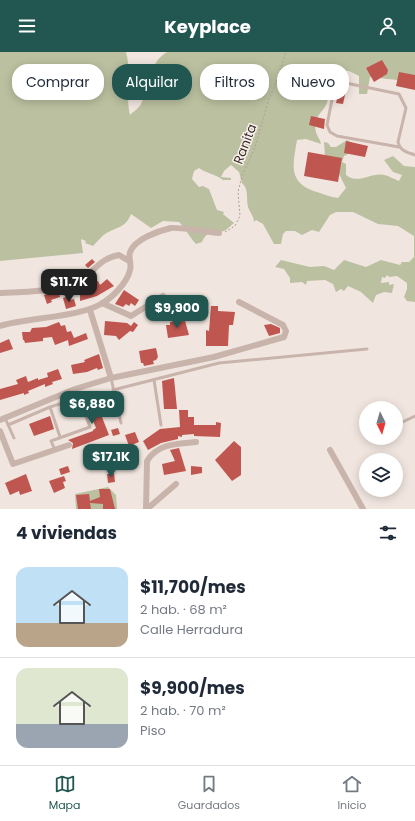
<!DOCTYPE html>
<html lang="es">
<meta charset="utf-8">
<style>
body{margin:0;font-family:Poppins,sans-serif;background:#f2f2f3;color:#1f2937;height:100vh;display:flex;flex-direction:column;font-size:15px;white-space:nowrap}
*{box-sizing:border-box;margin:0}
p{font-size:13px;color:#747a83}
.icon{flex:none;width:22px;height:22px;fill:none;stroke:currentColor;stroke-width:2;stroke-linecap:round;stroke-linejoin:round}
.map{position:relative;height:457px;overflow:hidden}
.side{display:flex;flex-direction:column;background:#fff;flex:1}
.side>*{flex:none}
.guide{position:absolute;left:12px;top:12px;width:391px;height:36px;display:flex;gap:8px}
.needle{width:26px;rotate:175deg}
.controls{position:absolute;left:359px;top:349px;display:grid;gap:8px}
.controls a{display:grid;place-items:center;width:44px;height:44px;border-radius:50%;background:#fff;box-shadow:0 2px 10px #0003;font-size:20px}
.price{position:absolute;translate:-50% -34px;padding:0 9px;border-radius:8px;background:#225751;color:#fff;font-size:13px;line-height:26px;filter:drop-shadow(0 1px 2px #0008)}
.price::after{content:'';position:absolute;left:50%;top:24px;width:12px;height:9px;margin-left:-6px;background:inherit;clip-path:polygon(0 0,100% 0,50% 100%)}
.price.current{background:#222;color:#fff}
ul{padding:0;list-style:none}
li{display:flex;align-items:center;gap:12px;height:100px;padding:0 16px}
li+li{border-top:1px solid #e0e1e3}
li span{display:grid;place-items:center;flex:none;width:112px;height:80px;border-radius:12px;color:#555}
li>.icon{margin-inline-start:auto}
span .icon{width:48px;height:48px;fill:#fffc;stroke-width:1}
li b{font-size:17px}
h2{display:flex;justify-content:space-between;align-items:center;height:48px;padding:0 16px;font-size:17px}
.pill{padding:0 14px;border-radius:16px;background:#fff;box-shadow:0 2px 10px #0003;font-size:14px;line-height:36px}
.pill.current{background:#225751;color:#fff}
header{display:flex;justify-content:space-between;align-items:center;height:52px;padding:0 16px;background:#225751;color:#fff;font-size:18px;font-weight:700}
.menu{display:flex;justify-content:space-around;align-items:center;height:56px;border-top:1px solid #e0e1e3;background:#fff;font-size:11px;color:#747a83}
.menu a{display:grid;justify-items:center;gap:2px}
.menu .current{color:#225751}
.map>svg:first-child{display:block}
</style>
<header><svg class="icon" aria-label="menu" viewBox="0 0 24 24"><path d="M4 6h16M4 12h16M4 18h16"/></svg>Keyplace<svg class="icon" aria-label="person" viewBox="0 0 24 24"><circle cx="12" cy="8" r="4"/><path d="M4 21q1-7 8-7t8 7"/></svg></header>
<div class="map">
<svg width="415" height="457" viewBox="0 0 415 457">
<rect width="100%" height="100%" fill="#f1e6df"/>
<path fill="#bbc0a0" d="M0 0H126C132 21 125 42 130 63 133 60 139 56 141 52 150 34 148 11 167 0H415V30L370 25 367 42H359V24L349 19 332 17 328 26 326 24 324 26 327 28C328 35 329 44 327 51 323 61 312 65 316 80 317 84 320 87 321 92L306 87 297 88C293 112 287 131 317 140 324 142 330 145 338 146L346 136 339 122 325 105 324 90 328 91 331 95H336L347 88 361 96 344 104 342 110 346 112V123C358 133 371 120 384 123 389 124 394 127 399 129L402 123 393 120 384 108 393 104 404 114 415 115V250L407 249 404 245 407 237V231L397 224 389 225 387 223 385 226 382 225 381 231 389 230V233L394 232 392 241 384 240 376 243 373 251 361 240 348 234 344 239 341 237 336 240 333 232 325 228 307 229 306 233 302 230 290 231V226L284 217 275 215 281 208 310 215 324 214 334 218 344 208 366 215 381 208 400 213 402 210H409L414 205V184L398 174 378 172 353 160H336L330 163 319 180 312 178 302 183 295 179H286L283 182 281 192H274L263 172 256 168 254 170C254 164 250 161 248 155 246 146 249 137 242 131L239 120 231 113 224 119 221 125 231 126V128H223C216 122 207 122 199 116L194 119 192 127 199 135 203 134 209 137 217 158 224 160 223 162 234 171C231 173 227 178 224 179 214 181 207 178 202 190L196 192C189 185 186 177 179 170L163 169 151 176 131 162C126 176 116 175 105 182 101 185 97 190 93 194L85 191 86 189 81 187 83 201 0 209Z
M108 435 116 443 117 457H76L75 442Z"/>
<path fill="#bf5750" d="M382 8 388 18 387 22 374 30 366 16Z
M399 20 415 23V38L396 34Z
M340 33 347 34 343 52 336 51Z
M311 64 325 67 324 77 309 73Z
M346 89 368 94 365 105 344 101Z
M308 100 342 106 338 130 304 124Z
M92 207 95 210 88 216 85 213Z
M89 227 98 229 100 233 107 227 114 234 97 244 80 249V234Z
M124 238 139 248 135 254 131 251 129 254 126 252 123 255 115 252Z
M59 240 60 245 51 248 52 250 47 252 44 243Z
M69 244 70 248 74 247 76 254 66 257 63 246Z
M211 254H218V259L235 260 233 273H229L228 294H206V278L209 279Z
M105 269 127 271 131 274 134 270 138 273 133 280 130 279 119 288 116 284 104 283Z
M185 269 189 283 168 286 166 273H170V270Z
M59 270 61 274 65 273 67 280 71 279 74 286 86 281 88 287 69 294 68 288 55 293 52 285 43 286V289L25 291 24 288H23L22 280H30L32 276 46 275Z
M271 272 280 276V281L269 284 264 273Z
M9 287 13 297 0 301V291Z
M156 296 158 305 156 308 153 309 154 312 144 314 143 311H141L139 299Z
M99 302 103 316 98 318 97 316 87 320 73 322 71 313 85 310 84 308Z
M58 317 62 327 52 330 53 332 45 335V332L28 339 29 341 24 343V341L0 348V337L18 332 16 328 26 324 28 330 38 326V328L48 325 47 321Z
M174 326 177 357H164L162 329Z
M93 342 109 383 72 397 73 391 68 388 93 379V378L96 376 84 346Z
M179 358H188V365H194V373H216V370L221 371 220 385 194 384V382L182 383V385L178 384V387L161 391 148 398 143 389 160 377 180 375Z
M50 364 54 377 34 384 29 372Z
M118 376 120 382 113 384 111 378Z
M135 380 139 390 129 394 125 383Z
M234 389 241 395V423L232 429 215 408Z
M125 396 128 409 119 411 116 397Z
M179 396 186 419 164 423 162 412 175 409 170 398Z
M68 414 70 420 61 423 59 417Z
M191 414 202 415V421L191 423Z
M114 421 115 430 108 431 107 422Z
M26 422 32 439 20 443 19 439 10 443 5 431Z
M64 424 66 429 63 430 65 436 54 441 49 429Z
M99 437H110L115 457H103V452L90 451 91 457H78L76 443 89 442 90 449 100 445Z"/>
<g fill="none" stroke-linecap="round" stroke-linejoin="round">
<path stroke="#b59e96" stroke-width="1" stroke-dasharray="2 2" stroke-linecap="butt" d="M225 180 235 174 240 164 238 140 242 124 254 98 269 47 274 36 286 0"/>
<path stroke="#c9b4ac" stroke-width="3" d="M338 17 327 73 330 80 337 84 399 95
M336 29 399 42 406 56 398 90C400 99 407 100 415 103
M111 326 121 371
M154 328 161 373
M113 338 219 311 367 297
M50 355 60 385
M5 366 14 386
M8 373 50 355 79 346 90 375 51 389 55 398
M396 373 415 364"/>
<path stroke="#c9b4ac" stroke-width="6" d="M0 241C27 240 54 240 78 228 95 220 100 206 119 203L129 209
M102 251 131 264 163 244
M90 258 111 326
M0 274C30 265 76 266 101 252 112 246 127 231 130 218 132 212 128 207 130 200 135 187 158 179 171 176 177 175 209 180 219 181
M0 368 75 337 111 326 214 305 284 285 286 279 283 273 239 250
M0 379 13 412 69 393
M330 398 363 457
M146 457 147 409C158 391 177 392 196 390
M147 457 176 432"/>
</g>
<g text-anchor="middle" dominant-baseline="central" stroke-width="3" stroke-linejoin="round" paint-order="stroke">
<g font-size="13" fill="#382c2a" stroke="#f9f0ec">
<text transform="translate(245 92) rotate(-69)">Ranita</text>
</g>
</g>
</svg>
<div class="controls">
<a><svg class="needle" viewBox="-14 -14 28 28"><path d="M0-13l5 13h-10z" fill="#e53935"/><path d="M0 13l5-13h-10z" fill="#747a83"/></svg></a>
<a><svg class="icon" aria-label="layers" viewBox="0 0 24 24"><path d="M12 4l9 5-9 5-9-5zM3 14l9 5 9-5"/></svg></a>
</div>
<b class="price current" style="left:69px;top:251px">$11.7K</b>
<b class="price" style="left:177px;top:277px">$9,900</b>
<b class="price" style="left:92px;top:373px">$6,880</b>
<b class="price" style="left:111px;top:426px">$17.1K</b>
<div class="guide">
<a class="pill">Comprar</a>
<a class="pill current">Alquilar</a>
<a class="pill">Filtros</a>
<a class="pill">Nuevo</a>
</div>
</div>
<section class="side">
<h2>4 viviendas<svg class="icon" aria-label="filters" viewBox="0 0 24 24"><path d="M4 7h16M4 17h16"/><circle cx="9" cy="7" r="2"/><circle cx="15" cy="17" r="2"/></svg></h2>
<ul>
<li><span style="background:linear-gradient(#bfe0f5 70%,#b9a48a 0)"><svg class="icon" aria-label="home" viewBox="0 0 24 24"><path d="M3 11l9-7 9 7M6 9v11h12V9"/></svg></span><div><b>$11,700/mes</b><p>2 hab. · 68 m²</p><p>Calle Herradura</p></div></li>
<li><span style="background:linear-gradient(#dfe7d0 70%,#9aa5b1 0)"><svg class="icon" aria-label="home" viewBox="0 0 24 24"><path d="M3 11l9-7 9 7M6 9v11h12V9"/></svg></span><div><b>$9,900/mes</b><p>2 hab. · 70 m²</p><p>Piso</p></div></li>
</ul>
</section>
<nav class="menu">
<a class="current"><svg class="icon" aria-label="map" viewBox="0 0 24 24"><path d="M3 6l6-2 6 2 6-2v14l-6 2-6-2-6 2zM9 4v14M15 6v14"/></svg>Mapa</a>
<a><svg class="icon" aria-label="saved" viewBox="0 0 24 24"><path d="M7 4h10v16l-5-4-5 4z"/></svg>Guardados</a>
<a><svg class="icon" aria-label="home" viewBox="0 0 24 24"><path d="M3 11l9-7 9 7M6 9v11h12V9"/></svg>Inicio</a>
</nav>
